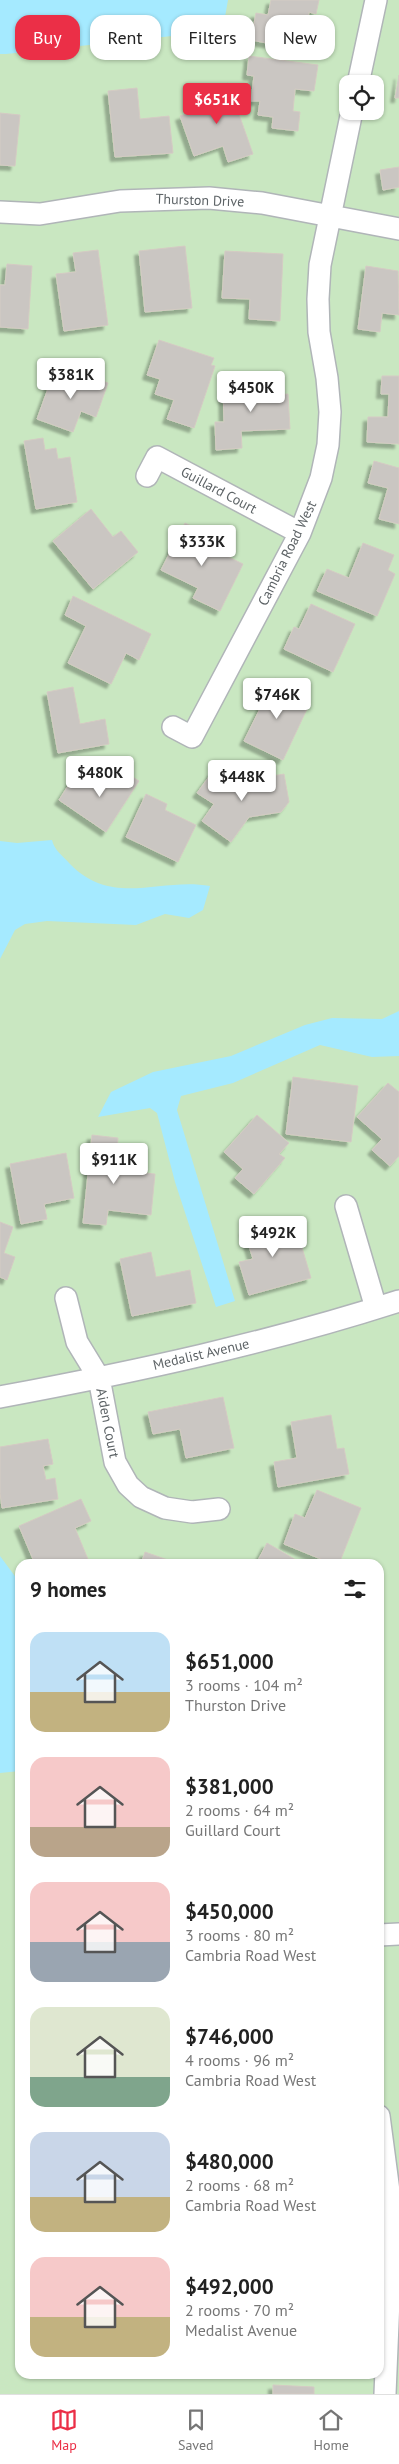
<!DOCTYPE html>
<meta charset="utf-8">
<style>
body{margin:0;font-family:"PT Sans",sans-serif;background:#f2f2f2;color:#222;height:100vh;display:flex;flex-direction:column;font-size:19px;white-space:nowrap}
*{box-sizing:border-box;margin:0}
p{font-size:16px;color:#767676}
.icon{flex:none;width:28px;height:28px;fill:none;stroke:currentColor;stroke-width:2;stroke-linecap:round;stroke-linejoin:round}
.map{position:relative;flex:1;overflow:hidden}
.panel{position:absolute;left:15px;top:1559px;width:369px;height:820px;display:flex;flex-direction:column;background:#fff;border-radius:15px;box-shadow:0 1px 4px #0004}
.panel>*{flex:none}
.banner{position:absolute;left:15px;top:15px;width:370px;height:45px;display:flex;gap:10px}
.buttons{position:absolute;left:339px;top:75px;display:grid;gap:10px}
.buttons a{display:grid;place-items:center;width:45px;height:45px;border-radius:10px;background:#fff;box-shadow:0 1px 4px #0004;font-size:25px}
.price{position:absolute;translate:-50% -42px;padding:0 11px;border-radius:5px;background:#fff;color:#222;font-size:16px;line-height:32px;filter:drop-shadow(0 1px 2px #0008)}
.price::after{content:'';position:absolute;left:50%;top:30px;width:15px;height:11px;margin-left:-8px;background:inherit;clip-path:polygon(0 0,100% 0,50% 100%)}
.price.active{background:#eb2f47;color:#fff}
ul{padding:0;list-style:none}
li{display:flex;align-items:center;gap:15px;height:125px;padding:0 15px}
li span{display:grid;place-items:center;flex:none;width:140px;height:100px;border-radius:15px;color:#555}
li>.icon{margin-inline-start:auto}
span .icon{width:60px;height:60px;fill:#fffc;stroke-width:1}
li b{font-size:21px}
h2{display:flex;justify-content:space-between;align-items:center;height:60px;padding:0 15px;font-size:21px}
.tag{padding:0 18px;border-radius:15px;background:#fff;box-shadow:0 1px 4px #0004;font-size:18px;line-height:45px}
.tag.active{background:#eb2f47;color:#fff}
.tabs{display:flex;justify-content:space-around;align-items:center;height:70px;border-top:1px solid #e0e0e0;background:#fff;font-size:14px;color:#767676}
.tabs a{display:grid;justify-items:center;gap:2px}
.tabs .active{color:#eb2f47}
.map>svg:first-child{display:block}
</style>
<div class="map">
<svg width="399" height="2394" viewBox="0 0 399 2394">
<defs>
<filter id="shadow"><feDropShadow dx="-4.5" dy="4.5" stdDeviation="1" flood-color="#0004"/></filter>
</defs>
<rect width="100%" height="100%" fill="#efebe5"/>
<path fill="#c9e7c1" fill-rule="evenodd" d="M0 0H399V2394H0ZM348 84H375V111H348ZM20 1564H379V2374H20Z"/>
<path fill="#a5eaff" d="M0 0H228L225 17 209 32 6 54H0Z
M52 840C54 850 63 856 70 864 113 908 159 877 210 886L203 910 189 918 165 914 136 925 47 921 25 924 15 930 0 959V841L17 843Z
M399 1011V1056L372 1057 320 1045 233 1083 181 1096 177 1110 235 1301 216 1307 175 1182 157 1113 150 1108 98 1117 111 1092 153 1072 231 1056 305 1025 332 1018 382 1019Z
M0 1556 20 1583V1771L0 1773Z"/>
<path fill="#cac6c2" stroke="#d4cbc3" filter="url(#shadow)" d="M271 0H319L316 14 309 12 307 23 324 27 319 53 251 40 256 13 268 15Z
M249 56 318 65 314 91 295 89 293 111 300 112 298 131 272 128 273 117 258 115 260 101H251L254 76 247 75Z
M399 75V98H395Z
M228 83 253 154 228 162 223 146 194 156 180 116 204 108 199 93Z
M137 88 140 119 169 116 173 153 115 157 108 91Z
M0 113 20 115 15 166 0 165Z
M399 167V187L383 190 380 170Z
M185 246 192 308 145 312 139 251Z
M98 250 108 325 64 331 56 274 76 272 73 253Z
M225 251 283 254 280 321 249 319 250 299 222 298Z
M7 264 32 266 28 329 0 327V285H5Z
M366 266 398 271 399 315 382 313 380 332 358 329Z
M159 340 214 358 211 365 215 366 194 428 167 419 174 400 155 394 160 379 147 375Z
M54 372 74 380 77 372 108 383 96 417 81 411 73 432 37 419Z
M382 376H399V444L367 442 368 417H388L389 394H381Z
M278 385 279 395 288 394 290 429 241 431 242 448 216 450 215 422H224L223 387Z
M43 438 45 450 56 448 58 459 70 457 77 502 36 509 24 441Z
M374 461 399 468V524L379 519 388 488 368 483Z
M91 509 113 537 121 531 138 552 93 589 53 541Z
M185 523 209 535 204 545 243 564 220 611 193 598 198 588 161 570Z
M363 543 394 555 388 570 395 574 377 616 317 591 327 569 349 578Z
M73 596 151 634 139 660 126 653 111 684 68 663 86 626 65 615Z
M311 604 355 624 333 672 284 649 294 627 299 629Z
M275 678 304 692 298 704 307 709 283 760 244 741Z
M73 687 80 724 105 719 109 744 58 753 47 692Z
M117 767 139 781 106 832 59 800 76 773 102 790Z
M213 771 238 789 255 786 261 778 284 774 289 802 281 812 249 817 231 842 202 821 214 804 197 793Z
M146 794 167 804 165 810 196 825 178 862 126 837Z
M293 1077 358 1086 351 1142 286 1134Z
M388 1083 399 1092V1156L390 1166 372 1150 382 1139 357 1117Z
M257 1115 289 1143 279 1154 285 1158 254 1194 235 1178 243 1169 224 1152Z
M92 1135 118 1138 115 1170 155 1174 151 1215 108 1210 106 1225 83 1223Z
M66 1153 74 1198 44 1204 47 1219 21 1224 10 1164Z
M287 1217 295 1246 301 1244 311 1278 249 1295 239 1262 253 1259 244 1230Z
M0 1222 13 1227 4 1253 15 1257 7 1280 0 1277Z
M151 1252 156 1277 190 1270 196 1303 132 1316 120 1259Z
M223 1397 234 1448 186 1458 180 1429 153 1434 148 1412Z
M331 1415 337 1449 344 1448 349 1474 278 1487 274 1462 297 1458 291 1422Z
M48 1439 53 1464 43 1466 46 1480 55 1478 58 1499 2 1508 0 1493V1447Z
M317 1490 361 1508 339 1564H333L284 1544 295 1514 305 1518Z
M81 1499 91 1521 75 1528 90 1564H35L19 1526Z
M267 1543 303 1564H256Z
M145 1552 168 1560 167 1564H141Z
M379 1824 383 1852 379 1853Z
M273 2385 314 2387V2394H273Z"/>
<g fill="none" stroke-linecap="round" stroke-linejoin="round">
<defs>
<path id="minor" d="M358 84 376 0
M0 212 40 214 120 201 209 198 262 203 399 229
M147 476 157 457 300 533
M173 727 192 737 300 533 321 478 328 445 330 412 327 378 319 332 318 299 320 265 352 111
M346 1206 376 1308
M66 1298 77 1342 99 1378 115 1462 128 1485 141 1497 165 1508 192 1512 219 1509
M0 1397C134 1372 269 1343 399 1301
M379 1935 399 1934
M379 2116 390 2199 391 2252 385 2394"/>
</defs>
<use href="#minor" stroke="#b0b5b8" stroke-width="24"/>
<use href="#minor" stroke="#fff" stroke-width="21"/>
</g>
<g text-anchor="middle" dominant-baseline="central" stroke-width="4.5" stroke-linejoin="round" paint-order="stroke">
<g font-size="14" fill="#5d6366" stroke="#fff">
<text transform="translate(200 200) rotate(2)">Thurston Drive</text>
<text transform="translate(219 490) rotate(28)">Guillard Court</text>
<text transform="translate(287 553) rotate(-64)">Cambria Road West</text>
<text transform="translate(201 1354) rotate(-13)">Medalist Avenue</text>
<text transform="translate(108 1423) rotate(79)">Aiden Court</text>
</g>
</g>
</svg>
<div class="buttons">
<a><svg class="icon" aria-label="locate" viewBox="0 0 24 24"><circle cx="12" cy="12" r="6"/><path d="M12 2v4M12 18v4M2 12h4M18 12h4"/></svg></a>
</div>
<b class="price active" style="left:217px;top:125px">$651K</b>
<b class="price" style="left:71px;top:400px">$381K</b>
<b class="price" style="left:251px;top:413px">$450K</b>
<b class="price" style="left:202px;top:567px">$333K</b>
<b class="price" style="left:277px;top:720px">$746K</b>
<b class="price" style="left:100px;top:798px">$480K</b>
<b class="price" style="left:242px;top:802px">$448K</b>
<b class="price" style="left:114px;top:1185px">$911K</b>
<b class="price" style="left:273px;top:1258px">$492K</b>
<div class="banner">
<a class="tag active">Buy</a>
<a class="tag">Rent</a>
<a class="tag">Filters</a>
<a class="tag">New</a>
</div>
<section class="panel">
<h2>9 homes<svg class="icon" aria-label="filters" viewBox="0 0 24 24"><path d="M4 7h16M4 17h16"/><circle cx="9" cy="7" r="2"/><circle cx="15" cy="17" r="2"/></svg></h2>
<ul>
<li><span style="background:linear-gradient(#bfe0f5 60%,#c2b280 0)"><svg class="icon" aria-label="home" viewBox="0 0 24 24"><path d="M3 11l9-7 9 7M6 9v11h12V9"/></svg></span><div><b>$651,000</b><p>3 rooms · 104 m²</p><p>Thurston Drive</p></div></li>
<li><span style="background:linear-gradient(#f6c9c9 70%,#b9a48a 0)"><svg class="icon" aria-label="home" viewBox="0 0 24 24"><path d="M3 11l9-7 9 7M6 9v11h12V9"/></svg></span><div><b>$381,000</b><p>2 rooms · 64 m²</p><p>Guillard Court</p></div></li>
<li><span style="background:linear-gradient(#f6c9c9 60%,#9aa5b1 0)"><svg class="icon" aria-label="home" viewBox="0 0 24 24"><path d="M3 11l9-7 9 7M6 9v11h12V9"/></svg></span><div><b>$450,000</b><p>3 rooms · 80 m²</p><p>Cambria Road West</p></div></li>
<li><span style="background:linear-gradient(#dfe7d0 70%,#7fa58c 0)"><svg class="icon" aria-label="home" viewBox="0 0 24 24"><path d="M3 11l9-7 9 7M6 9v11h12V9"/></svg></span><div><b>$746,000</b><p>4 rooms · 96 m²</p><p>Cambria Road West</p></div></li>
<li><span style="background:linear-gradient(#c9d6e8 65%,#c2b280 0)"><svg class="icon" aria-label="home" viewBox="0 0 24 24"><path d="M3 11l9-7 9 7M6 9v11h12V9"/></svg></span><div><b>$480,000</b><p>2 rooms · 68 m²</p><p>Cambria Road West</p></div></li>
<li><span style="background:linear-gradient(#f6c9c9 60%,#c2b280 0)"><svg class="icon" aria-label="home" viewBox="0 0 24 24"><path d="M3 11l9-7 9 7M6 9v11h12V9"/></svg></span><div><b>$492,000</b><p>2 rooms · 70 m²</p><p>Medalist Avenue</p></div></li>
</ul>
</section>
</div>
<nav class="tabs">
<a class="active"><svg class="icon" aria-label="map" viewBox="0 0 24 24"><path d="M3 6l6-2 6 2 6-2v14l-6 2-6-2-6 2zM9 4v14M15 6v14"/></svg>Map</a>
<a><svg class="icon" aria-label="saved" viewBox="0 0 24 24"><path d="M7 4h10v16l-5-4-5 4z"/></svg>Saved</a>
<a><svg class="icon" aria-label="home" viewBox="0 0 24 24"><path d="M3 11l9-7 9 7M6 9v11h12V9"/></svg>Home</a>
</nav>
